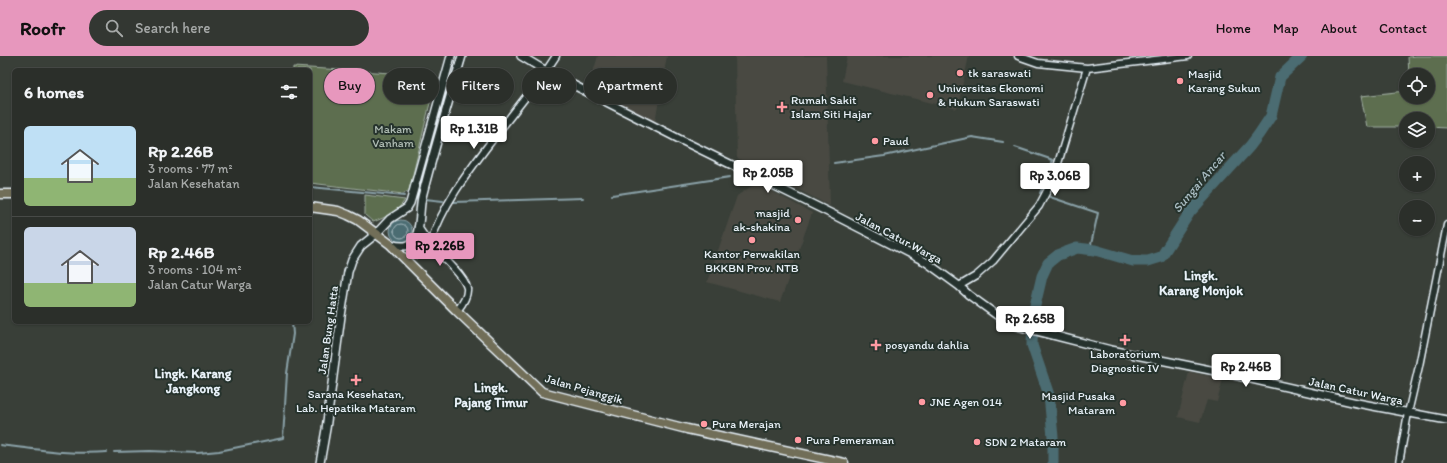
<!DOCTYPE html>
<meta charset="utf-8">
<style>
body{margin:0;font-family:Itim,sans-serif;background:#333732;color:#f1f3f6;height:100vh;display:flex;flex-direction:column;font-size:15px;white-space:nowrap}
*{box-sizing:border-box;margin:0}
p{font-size:13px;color:#a6a9a8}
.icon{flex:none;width:22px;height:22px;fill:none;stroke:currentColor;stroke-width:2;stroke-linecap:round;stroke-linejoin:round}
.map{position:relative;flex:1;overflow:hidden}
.sheet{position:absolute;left:12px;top:12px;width:300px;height:256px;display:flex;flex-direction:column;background:#2b2f2a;border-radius:6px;box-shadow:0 1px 3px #0004,0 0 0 1px #474a47}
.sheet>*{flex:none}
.banner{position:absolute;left:324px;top:12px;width:380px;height:36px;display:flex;gap:8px}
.tools{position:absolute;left:1399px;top:12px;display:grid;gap:8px}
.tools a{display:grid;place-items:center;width:36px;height:36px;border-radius:50%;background:#2b2f2a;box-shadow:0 1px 3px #0004,0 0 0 1px #474a47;font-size:20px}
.price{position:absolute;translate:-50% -34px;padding:0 9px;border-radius:4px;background:#fff;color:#222;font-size:13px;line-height:26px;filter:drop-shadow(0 1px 2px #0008)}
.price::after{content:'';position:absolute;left:50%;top:24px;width:12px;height:9px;margin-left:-6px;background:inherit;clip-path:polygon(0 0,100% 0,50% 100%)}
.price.current{background:#e797bd;color:#111}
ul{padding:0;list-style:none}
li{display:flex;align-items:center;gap:12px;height:100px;padding:0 12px}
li+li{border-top:1px solid #474a47}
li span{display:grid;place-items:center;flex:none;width:112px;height:80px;border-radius:6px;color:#555}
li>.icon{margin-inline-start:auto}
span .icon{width:48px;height:48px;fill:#fffc;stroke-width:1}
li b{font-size:17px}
h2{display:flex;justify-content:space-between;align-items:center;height:48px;padding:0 12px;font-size:17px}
.chip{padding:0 14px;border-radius:18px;background:#2b2f2a;box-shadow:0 1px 3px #0004,0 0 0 1px #474a47;font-size:14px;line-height:36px}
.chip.current{background:#e797bd;color:#111}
header{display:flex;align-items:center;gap:24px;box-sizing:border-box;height:56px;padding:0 20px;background:#e797bd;color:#111}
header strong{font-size:19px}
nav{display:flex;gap:22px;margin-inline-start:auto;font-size:14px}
.search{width:280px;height:36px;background:#333732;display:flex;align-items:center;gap:10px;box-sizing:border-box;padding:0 14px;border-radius:22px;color:#a6a9a8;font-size:15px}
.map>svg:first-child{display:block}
</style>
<header>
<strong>Roofr</strong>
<div class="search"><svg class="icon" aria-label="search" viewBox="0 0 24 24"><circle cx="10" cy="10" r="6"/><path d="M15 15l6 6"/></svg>Search here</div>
<nav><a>Home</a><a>Map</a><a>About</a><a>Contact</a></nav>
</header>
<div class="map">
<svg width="1447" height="407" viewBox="0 0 1447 407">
<rect width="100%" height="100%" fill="#393f38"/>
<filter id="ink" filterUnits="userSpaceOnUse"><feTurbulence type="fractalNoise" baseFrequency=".025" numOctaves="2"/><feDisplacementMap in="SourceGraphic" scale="8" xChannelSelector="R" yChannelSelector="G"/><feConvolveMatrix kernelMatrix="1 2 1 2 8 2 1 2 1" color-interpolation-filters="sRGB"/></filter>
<g filter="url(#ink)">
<path fill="#494a43" d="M598 0H667L655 66 588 33Z
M735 0H826L830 150 737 102Z
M847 0H969L957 53 842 25Z
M756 127 812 157 780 246 707 226 737 140Z
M1189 316 1223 323 1217 346 1207 344 1200 366 1178 361Z"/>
<path fill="#5d6e50" stroke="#a2b0a4" d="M1416 0H1447V72L1428 71V63H1406V71H1367L1361 40 1406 35V41H1428V19H1409L1408 1Z
M293 11 392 17 418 21 435 26 409 135 403 138 310 127V14H293Z
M365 139 405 144C398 155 385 162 373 166L365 159Z
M422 181 430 192V196L426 201 416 203 407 195 417 189Z"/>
<path fill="#4b6c72" stroke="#8aa1a8" d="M390 175a11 11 0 1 1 22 0a11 11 0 1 1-22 0Z"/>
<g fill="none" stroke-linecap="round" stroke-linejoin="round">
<path stroke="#a9bcc2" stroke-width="1" d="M394 175a7 7 0 1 1 14 0a7 7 0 1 1-14 0Z"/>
<path stroke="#8aa1a8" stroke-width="2" d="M1015 91 1053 104 1040 137
M834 107 884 100 972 81 1003 86
M766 120 775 124
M310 131 404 140
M612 139 730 121
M1050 141 1098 157 1090 193
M425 143 443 145
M454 146 583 142
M0 389C35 393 71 399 107 396
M114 396 150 395 198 397 219 395 283 382 287 317 293 278 292 266"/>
<path stroke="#4b6c72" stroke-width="11" d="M1053 407V381L1049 339 1032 289 1033 258 1042 220 1048 207 1058 199 1077 192 1095 194 1133 205H1148L1161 201 1190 156 1250 90 1259 78 1271 60 1280 21 1302 0"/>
<defs>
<path id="tertiary" d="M1018 0 1038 7 1087 12 1188 0
M418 171C422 177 426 183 431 189 440 198 465 221 467 232 468 240 461 250 457 255
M430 188C443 148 468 116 493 83 511 60 528 38 546 15L556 0
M959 230 976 220 993 205 1039 150 1048 133 1056 114 1087 12
M1399 407 1408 357 1419 310 1447 169"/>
<path id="secondary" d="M521 0 546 15 683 85 832 158 926 206 959 230 969 239 1009 268 1111 294 1225 317 1357 347 1447 364
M390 188C397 190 408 192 413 186 421 178 419 153 422 141 434 94 448 47 462 0
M320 407 326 373 341 260 348 216 352 204 361 190 376 178 390 163 407 152 410 147 451 0"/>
<path id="primary" d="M0 138H14
M310 151 338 155 348 159 358 164 390 188 457 255 542 336 687 373 844 407"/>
</defs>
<use href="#tertiary" stroke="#e8f1f8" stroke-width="9"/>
<use href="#secondary" stroke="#e8f1f8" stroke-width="10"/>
<use href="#primary" stroke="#e8f1f8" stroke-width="11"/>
<use href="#tertiary" stroke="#26332d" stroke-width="6"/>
<use href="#secondary" stroke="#26332d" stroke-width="7"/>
<use href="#primary" stroke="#716e59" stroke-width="8"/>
</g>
</g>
<g fill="#ff9aa2" stroke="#26332d" stroke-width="1.5">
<circle cx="960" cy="17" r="4"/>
<circle cx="1180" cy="25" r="4"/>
<circle cx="930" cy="39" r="4"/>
<path d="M780 45h4v4h4v4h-4v4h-4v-4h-4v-4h4z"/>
<circle cx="875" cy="85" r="4"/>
<circle cx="798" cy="164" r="4"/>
<circle cx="752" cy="184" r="4"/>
<path d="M1123 278h4v4h4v4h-4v4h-4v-4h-4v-4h4z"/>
<path d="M874 283h4v4h4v4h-4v4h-4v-4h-4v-4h4z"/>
<path d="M354 318h4v4h4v4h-4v4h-4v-4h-4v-4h4z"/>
<circle cx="922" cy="346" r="4"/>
<circle cx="1123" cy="347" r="4"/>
<circle cx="704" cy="368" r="4"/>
<circle cx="798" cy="384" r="4"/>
<circle cx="977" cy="386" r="4"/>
</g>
<g text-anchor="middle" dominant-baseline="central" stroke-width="4" stroke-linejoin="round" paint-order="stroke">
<g font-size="12" fill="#e8f1f8" stroke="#26332d" text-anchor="start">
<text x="968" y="17">tk saraswati</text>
<text x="1188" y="18">Masjid<tspan x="1188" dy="14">Karang Sukun</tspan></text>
<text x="938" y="32">Universitas Ekonomi<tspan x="938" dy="14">&amp; Hukum Saraswati</tspan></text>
<text x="791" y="44">Rumah Sakit<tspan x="791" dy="14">Islam Siti Hajar</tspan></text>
<text x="883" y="85">Paud</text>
<text x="790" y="157" text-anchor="end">masjid<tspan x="790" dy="14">ak-shakina</tspan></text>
<text x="752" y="198" text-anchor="middle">Kantor Perwakilan<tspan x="752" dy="14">BKKBN Prov. NTB</tspan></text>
<text x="885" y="289">posyandu dahlia</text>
<text x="1125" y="298" text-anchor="middle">Laboratorium<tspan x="1125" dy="14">Diagnostic IV</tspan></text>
<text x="356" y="338" text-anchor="middle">Sarana Kesehatan,<tspan x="356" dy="14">Lab. Hepatika Mataram</tspan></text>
<text x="1115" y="340" text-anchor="end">Masjid Pusaka<tspan x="1115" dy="14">Mataram</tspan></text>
<text x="930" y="346">JNE Agen 014</text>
<text x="712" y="368">Pura Merajan</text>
<text x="806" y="384">Pura Pemeraman</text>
<text x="985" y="386">SDN 2 Mataram</text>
</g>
<g font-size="12" fill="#b0bdb5" stroke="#26332d">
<text x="393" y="73">Makam<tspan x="393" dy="14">Vanham</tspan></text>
</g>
<g font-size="12" fill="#e8f1f8" stroke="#26332d">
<text transform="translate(899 182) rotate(28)">Jalan Catur Warga</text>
<text transform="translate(328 274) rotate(-82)">Jalan Bung Hatta</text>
<text transform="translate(584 333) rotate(16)">Jalan Pejanggik</text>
<text transform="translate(1356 335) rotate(12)">Jalan Catur Warga</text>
</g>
<g font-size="13" font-style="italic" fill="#a9bcc2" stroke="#26332d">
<text transform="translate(1199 126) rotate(-50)">Sungai Ancar</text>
</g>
<g font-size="13" font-weight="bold" fill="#e8f1f8" stroke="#26332d">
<text x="1201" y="219">Lingk.<tspan x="1201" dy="15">Karang Monjok</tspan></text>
<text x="193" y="317">Lingk. Karang<tspan x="193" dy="15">Jangkong</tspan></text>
<text x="491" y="331">Lingk.<tspan x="491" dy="15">Pajang Timur</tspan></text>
</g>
</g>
</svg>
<div class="tools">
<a><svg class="icon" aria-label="locate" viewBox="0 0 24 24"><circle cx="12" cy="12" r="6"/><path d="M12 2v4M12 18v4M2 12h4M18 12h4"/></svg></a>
<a><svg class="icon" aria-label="layers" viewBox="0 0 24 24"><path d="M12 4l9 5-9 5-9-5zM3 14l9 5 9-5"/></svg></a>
<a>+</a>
<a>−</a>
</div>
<b class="price" style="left:474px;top:94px">Rp 1.31B</b>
<b class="price" style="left:768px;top:138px">Rp 2.05B</b>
<b class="price" style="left:1055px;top:141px">Rp 3.06B</b>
<b class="price current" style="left:440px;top:211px">Rp 2.26B</b>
<b class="price" style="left:1030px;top:284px">Rp 2.65B</b>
<b class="price" style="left:1246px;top:332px">Rp 2.46B</b>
<div class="banner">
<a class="chip current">Buy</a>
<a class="chip">Rent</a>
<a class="chip">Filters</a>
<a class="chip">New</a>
<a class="chip">Apartment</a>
</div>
<section class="sheet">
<h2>6 homes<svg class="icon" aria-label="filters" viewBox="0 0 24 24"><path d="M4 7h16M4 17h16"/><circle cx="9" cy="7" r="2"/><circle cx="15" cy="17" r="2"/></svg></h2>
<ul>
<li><span style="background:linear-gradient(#bfe0f5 65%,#8fb573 0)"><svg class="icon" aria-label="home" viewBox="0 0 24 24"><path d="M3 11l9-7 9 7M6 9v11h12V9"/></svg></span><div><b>Rp 2.26B</b><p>3 rooms · 77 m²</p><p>Jalan Kesehatan</p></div></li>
<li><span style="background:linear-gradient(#c9d6e8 70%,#8fb573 0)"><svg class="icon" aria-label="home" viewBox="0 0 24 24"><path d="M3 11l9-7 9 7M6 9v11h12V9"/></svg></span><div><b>Rp 2.46B</b><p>3 rooms · 104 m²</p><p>Jalan Catur Warga</p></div></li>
</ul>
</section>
</div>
